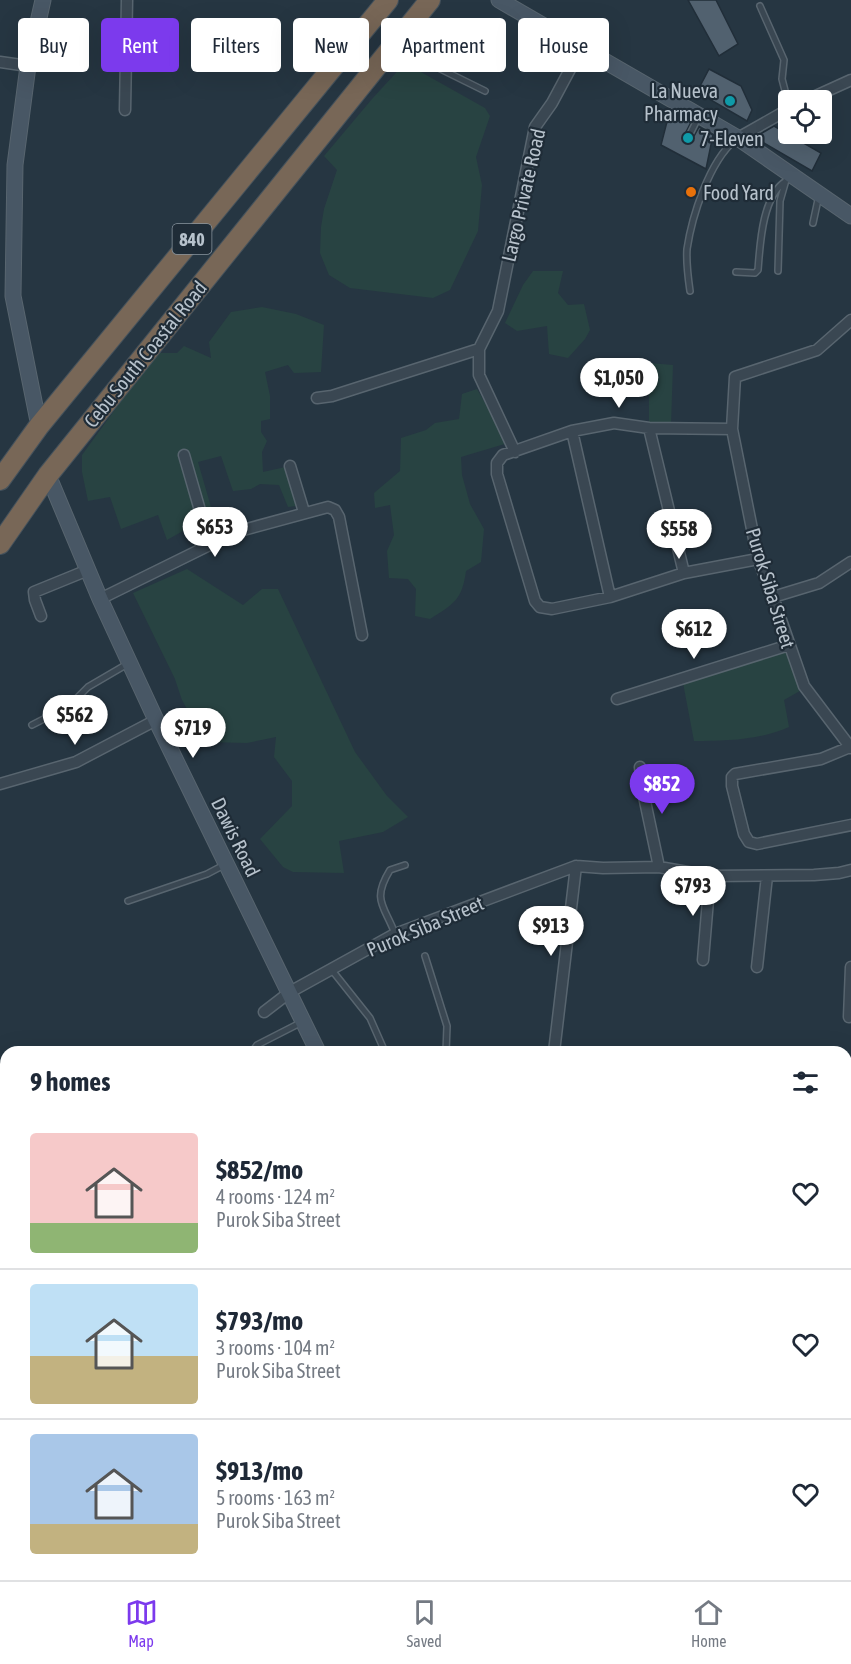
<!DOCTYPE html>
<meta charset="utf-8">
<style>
body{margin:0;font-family:"Asap Condensed",sans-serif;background:#f6f6f7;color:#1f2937;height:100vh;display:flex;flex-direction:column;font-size:22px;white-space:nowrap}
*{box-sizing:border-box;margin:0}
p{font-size:20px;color:#747a83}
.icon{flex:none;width:33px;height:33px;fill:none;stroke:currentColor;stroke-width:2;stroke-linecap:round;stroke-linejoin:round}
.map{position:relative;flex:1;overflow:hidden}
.side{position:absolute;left:0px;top:1046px;width:852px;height:536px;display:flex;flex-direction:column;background:#fff;border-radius:18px 18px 0 0;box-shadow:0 6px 24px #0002}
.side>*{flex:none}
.banner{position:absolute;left:18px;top:18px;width:816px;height:54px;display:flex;gap:12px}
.controls{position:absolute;left:778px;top:90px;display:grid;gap:12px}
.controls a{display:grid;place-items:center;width:54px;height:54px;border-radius:6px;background:#fff;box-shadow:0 6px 24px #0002;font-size:30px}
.price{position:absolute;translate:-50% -51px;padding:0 14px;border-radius:21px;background:#fff;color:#222;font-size:20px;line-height:39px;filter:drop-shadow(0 2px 3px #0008)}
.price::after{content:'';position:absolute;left:50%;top:36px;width:18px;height:14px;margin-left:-9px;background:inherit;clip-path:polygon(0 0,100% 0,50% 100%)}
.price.active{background:#7c3aed;color:#fff}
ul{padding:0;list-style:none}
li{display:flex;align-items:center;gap:18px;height:150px;padding:0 30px}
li+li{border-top:2px solid #e0e1e3}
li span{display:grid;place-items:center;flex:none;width:168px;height:120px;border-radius:6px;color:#555}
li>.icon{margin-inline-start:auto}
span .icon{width:72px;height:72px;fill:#fffc;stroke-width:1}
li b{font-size:26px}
h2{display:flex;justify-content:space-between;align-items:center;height:72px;padding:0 30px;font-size:26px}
.chip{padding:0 21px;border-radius:6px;background:#fff;box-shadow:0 6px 24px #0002;font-size:21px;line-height:54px}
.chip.active{background:#7c3aed;color:#fff}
.menu{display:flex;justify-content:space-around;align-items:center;height:84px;border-top:2px solid #e0e1e3;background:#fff;font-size:16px;color:#747a83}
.menu a{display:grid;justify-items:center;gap:3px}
.menu .active{color:#7c3aed}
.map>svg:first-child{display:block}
</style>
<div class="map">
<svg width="851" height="1580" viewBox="0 0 851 1580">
<rect width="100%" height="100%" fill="#263642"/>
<path fill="#284342" d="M405 63 485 108 490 116 476 157 482 185 478 231 450 290 433 298 350 288 329 275 320 253 321 227 324 209 337 170 324 156 372 99Z
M533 271H563L558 293 568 305 584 304 590 330 585 339 568 358 549 354 547 326 517 331 505 323 523 285Z
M262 307 296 314 324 325 321 372 294 373 288 365 265 372 270 396V419L261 421V432L267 441 262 452 263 472 290 466 296 506 288 507 279 485 260 484 251 489 233 491 221 456 198 462 213 514 167 540 158 515 121 529 110 497 88 501 82 472V455L156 353H177L184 346 211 358 209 342 231 312Z
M649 363 673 365 671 425H649Z
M477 389 508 443 461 457 462 475 470 504 484 529 481 562 466 571C462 600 454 604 430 619L415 616 416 589 408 579 389 578 387 551 394 535 390 505 375 508 374 493 400 471 401 438 426 430 435 423 459 419 462 394Z
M187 569 243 605 262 589H278L355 752 387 796 408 817 383 832 339 841 344 873 293 872 283 867 260 839 292 806V781L274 757 276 737 247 743 205 742 182 700 175 679 133 593Z
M787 648 805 688 784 700 789 727C760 740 725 741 694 741L683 683Z"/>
<path fill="#51616f" stroke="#212e39" stroke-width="1.5" d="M688 0H716L738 44 719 56Z
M709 69 741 86 752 110 747 121 697 92Z
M670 110 691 122 685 134 687 138H693L699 127 713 135 706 169 661 145Z
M774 126 821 153 812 171 757 139 762 133Z"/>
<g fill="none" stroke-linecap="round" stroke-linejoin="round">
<defs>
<path id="lane" d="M760 6 784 60 782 79 789 106
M398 48 485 91
M690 134 699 116
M813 223 819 195
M778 271 780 201 786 180
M736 272 755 273 758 270C760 245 762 196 786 181
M690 291C688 277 686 263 687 249 692 216 709 162 735 140
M32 725 69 706 88 687 129 663
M128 901 207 874 224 865
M395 934C385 906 371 901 390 870L405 865
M425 956 447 1026 446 1052
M331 969 370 1018 385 1052
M252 1052 257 1045 302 1022
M0 1504 6 1506"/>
<path id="street" d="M0 62 28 66
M807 100 851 80
M125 110 127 0
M738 138 789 109
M851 320 817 350 735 377 732 429 758 559 773 597 804 686 851 748
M317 398 332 396 479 349
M649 428 684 573
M732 429 649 428 614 423 572 431 503 455 497 463V474L535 601 540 607 552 609 610 597 684 573 758 559
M572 431 610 597
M515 452 479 375V349L498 311 535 127 552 103 582 47
M184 455 210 545
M290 466 304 512
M773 597 819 583 851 562
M100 599 236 532 328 507 335 510 339 517 362 635
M41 616 35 600 34 592 88 570
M617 699 789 645
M850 747 821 759 735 774 732 777V786L744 834 749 842 757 844 851 825
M640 767 642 787 659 867
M0 784 76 762 156 720
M703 960 710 876
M757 967 767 876
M264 1012 290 992 395 934 576 866 603 868 659 867 710 876 814 875 839 873 851 870
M849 1017 851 967
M554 1052 576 866
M846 1095 851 1096
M0 1176 6 1175
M0 1220V1213
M846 1256H851
M155 1580 156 1575
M235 1580 236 1575
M389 1580 390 1575"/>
<path id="secondary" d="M499 0 738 138 851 216
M39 426 13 296 15 165 28 66 43 0
M48 475 100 599 156 720 318 1052
M0 1428 6 1430
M446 1575 465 1580
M573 1575 576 1580"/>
<path id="highway" d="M0 480 39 426 388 0
M0 544 48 475 430 0"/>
</defs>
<use href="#lane" stroke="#58656f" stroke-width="8"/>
<use href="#street" stroke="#58656f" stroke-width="13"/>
<use href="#secondary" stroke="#58656f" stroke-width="17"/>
<use href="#highway" stroke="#45525c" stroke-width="22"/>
<use href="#lane" stroke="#3a4752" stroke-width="5"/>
<use href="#street" stroke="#3a4752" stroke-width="10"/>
<use href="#secondary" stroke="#485765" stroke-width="15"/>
<use href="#highway" stroke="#786757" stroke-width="20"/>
</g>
<g fill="#0f9aa8" stroke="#1f2c37" stroke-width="2">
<circle cx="730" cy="101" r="6"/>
<circle cx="688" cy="138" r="6"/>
</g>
<circle fill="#e8710a" stroke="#1f2c37" stroke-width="2" cx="691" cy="192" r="6"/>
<g text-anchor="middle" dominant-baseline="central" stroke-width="4.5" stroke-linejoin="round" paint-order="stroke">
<rect fill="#1f2c37" stroke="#89959f" stroke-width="1.5" x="172.5" y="224" width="39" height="30" rx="4.5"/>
<g font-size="18" font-weight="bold" fill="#b7c2cc">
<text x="192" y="239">840</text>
</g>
<g font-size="20" fill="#b7c2cc" stroke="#1f2c37" text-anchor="start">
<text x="718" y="90" text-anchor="end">La Nueva<tspan x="718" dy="23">Pharmacy</tspan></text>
<text x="700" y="138">7-Eleven</text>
<text x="703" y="192">Food Yard</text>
</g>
<g font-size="20" fill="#b7c2cc" stroke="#1f2c37">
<text transform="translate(523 195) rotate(-77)">Largo Private Road</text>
<text transform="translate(145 354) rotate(-51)">Cebu South Coastal Road</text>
<text transform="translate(771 588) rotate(73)">Purok Siba Street</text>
<text transform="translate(236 837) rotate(64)">Dawis Road</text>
<text transform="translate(425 926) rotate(-23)">Purok Siba Street</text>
</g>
</g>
</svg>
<div class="controls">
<a><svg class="icon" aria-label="locate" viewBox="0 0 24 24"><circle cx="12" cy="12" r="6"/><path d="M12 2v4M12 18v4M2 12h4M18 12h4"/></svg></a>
</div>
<b class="price" style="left:619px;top:409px">$1,050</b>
<b class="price" style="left:215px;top:558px">$653</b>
<b class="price" style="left:679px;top:560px">$558</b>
<b class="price" style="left:694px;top:660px">$612</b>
<b class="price" style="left:75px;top:746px">$562</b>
<b class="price" style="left:193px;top:759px">$719</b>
<b class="price active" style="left:662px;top:815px">$852</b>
<b class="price" style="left:693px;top:917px">$793</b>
<b class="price" style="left:551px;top:957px">$913</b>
<div class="banner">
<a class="chip">Buy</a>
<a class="chip active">Rent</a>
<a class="chip">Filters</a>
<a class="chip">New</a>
<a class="chip">Apartment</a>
<a class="chip">House</a>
</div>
<section class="side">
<h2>9 homes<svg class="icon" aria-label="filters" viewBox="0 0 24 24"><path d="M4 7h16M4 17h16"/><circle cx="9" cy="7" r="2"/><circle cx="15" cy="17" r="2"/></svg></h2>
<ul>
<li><span style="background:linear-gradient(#f6c9c9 75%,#8fb573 0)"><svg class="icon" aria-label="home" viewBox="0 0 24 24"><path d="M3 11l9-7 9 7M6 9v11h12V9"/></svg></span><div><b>$852/mo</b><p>4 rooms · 124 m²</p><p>Purok Siba Street</p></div><svg class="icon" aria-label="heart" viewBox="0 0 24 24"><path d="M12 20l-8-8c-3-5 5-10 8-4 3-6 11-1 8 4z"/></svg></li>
<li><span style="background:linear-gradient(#bfe0f5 60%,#c2b280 0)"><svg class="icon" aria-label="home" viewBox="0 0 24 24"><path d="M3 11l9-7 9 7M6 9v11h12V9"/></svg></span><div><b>$793/mo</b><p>3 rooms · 104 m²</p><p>Purok Siba Street</p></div><svg class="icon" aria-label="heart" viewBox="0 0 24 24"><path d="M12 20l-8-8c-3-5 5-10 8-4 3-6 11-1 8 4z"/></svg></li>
<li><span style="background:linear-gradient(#a9c7e8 75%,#c2b280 0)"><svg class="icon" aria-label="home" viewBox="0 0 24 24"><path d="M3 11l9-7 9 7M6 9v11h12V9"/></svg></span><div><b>$913/mo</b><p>5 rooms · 163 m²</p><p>Purok Siba Street</p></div><svg class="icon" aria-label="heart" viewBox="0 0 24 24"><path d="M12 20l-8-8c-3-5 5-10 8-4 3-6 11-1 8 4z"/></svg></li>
</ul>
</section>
</div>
<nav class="menu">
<a class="active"><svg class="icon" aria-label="map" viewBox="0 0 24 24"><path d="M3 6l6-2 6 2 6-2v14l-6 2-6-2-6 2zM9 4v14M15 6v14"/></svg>Map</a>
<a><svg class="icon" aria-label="saved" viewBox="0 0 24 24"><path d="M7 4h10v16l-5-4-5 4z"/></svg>Saved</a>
<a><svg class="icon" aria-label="home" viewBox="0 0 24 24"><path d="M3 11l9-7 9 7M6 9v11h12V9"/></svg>Home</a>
</nav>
